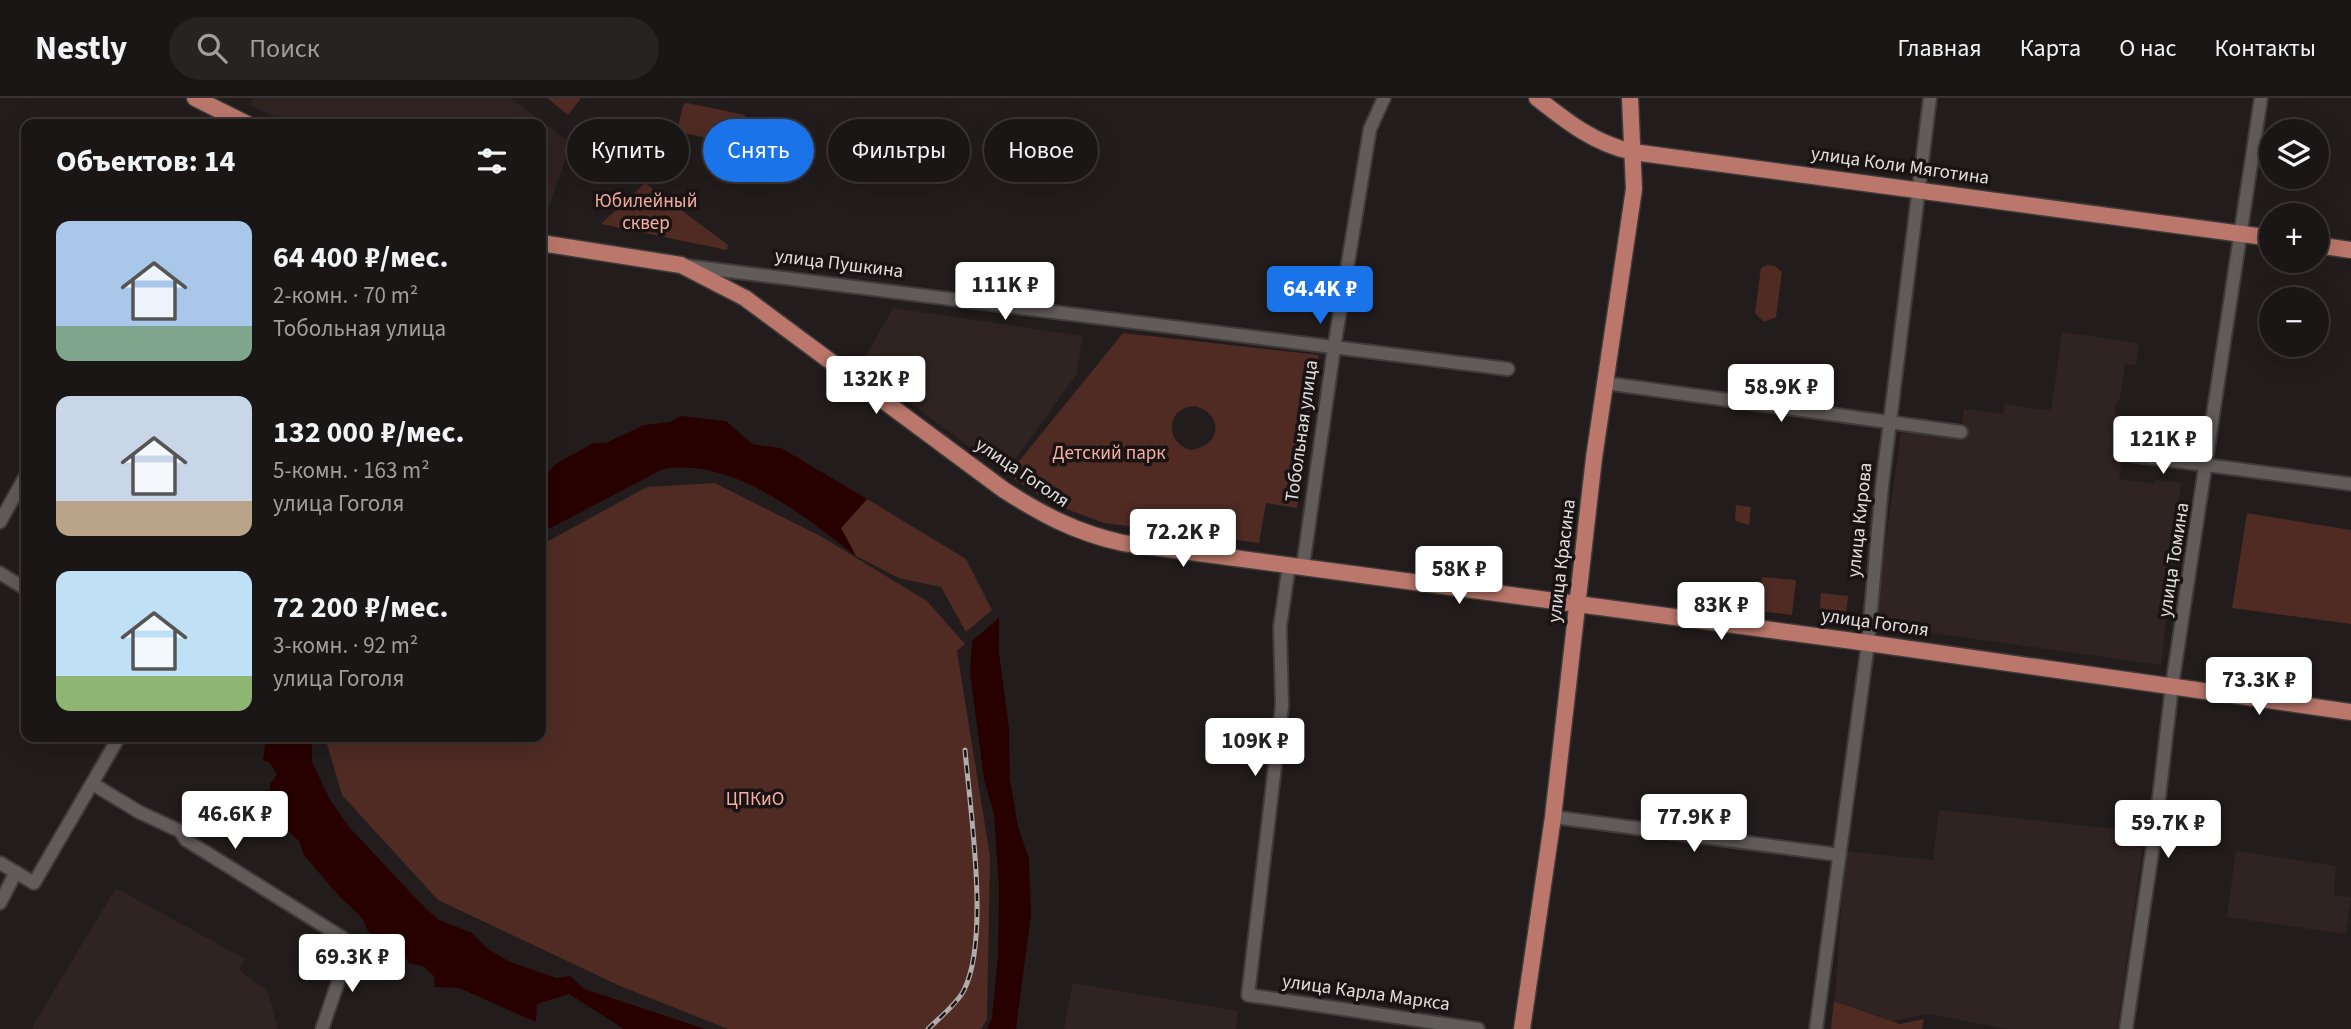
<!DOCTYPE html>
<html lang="ru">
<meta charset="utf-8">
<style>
body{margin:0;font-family:"Source Sans 3",sans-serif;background:#272322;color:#f1f3f6;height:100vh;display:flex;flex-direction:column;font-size:26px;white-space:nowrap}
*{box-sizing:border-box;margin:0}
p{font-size:23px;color:#9f9fa0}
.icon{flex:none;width:38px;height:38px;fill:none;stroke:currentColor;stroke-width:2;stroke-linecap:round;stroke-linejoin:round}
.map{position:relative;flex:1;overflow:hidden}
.drawer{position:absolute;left:21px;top:21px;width:525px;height:623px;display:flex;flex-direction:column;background:#1a1615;border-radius:14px;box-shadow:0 7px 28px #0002,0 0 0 2px #383534}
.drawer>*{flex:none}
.top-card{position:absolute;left:567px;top:21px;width:665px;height:63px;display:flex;gap:14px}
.fabs{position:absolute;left:2259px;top:21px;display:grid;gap:14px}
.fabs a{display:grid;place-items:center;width:70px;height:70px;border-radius:50%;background:#1a1615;box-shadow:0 7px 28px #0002,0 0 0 2px #383534;font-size:35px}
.price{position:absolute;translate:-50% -60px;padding:0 16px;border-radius:7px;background:#fff;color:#222;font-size:23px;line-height:46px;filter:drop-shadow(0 2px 4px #0008)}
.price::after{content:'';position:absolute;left:50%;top:42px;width:21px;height:16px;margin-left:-10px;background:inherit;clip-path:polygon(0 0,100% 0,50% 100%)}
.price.current{background:#1a73e8;color:#fff}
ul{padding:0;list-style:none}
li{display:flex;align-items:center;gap:21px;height:175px;padding:0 35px}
li span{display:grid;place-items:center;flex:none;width:196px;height:140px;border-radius:14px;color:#555}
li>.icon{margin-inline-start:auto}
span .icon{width:84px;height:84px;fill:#fffc;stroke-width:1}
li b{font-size:30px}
h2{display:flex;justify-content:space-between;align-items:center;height:84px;padding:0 35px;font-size:30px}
.tag{padding:0 24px;border-radius:32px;background:#1a1615;box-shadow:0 7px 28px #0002,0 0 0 2px #383534;font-size:24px;line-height:63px}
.tag.current{background:#1a73e8;color:#fff}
header{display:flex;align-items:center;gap:42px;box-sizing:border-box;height:98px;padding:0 35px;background:#1a1615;border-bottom:2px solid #383534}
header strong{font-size:33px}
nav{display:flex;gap:38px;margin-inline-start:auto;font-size:24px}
.search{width:490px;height:63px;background:#272322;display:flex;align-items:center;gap:18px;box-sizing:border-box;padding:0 24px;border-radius:38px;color:#9f9fa0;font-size:26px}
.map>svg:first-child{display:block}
</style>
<header>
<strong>Nestly</strong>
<div class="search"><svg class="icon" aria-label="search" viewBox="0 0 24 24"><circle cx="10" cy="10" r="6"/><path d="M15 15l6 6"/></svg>Поиск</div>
<nav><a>Главная</a><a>Карта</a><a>О нас</a><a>Контакты</a></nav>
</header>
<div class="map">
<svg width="2351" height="931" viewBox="0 0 2351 931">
<rect width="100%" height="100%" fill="#221d1c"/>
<path fill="#302422" d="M254 0H510L571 45 541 132V26H290L250 7Z
M893 210 1083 238 1076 277 1005 375 860 268Z
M2062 234 2139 245 2136 267 2125 266 2120 300 2116 305 2115 317 2127 320 2119 381 2154 386 2156 382 2181 385 2161 567 1874 527 1902 328 1961 336 1964 311 2003 316 2005 306 2051 313Z
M1939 712 2145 734 2117 931H2009L1928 916 1893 923 1835 903 1845 753 1933 762Z
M2236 753 2336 768 2334 797 2351 799 2346 836 2227 819Z
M116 790 245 861 239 872 267 892 278 931H31Z
M1073 885 1238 913 1236 931H1064Z"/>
<path fill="#4f2b24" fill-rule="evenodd" d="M547 0H581L568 17Z
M687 5 745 17 743 47 683 35 678 28 683 7Z
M645 85 728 147 727 152 601 126Z
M1767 167 1775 168 1782 174 1776 219 1764 224 1755 215 1761 170Z
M1123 235 1319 257 1297 410 1266 405 1259 445 1104 425 1053 406 1008 377ZM1195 308C1225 316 1221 349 1190 352 1164 344 1166 309 1195 308Z
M715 385 822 439 927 503 965 546 957 553 990 759 987 921 981 931H728L620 888 438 802 342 697 325 639H541V447L647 389Z
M867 401 966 461 992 512 966 534 941 489 899 480 856 458 841 430Z
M1736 407 1751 409 1749 427 1735 423Z
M2247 415 2351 432V526L2232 510Z
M1762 479 1796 482 1792 517 1758 513Z
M1821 495 1848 498 1845 523 1819 520Z
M1834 903 1900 926 1924 921 1922 931H1831Z"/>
<path fill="#280000" d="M681 318 726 323 752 346 781 350 867 401 841 430 856 458C802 417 735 360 663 371L541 435V380L556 366 593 345H606L644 327 670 324Z
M999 520V555L1009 630 1010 682 1018 729 1029 761 1031 816 1016 931H987L992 920 998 856 999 791 994 716 984 681 970 575 972 543Z
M266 639H312V664L329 700 349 729 423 808 439 822 472 835 488 851 510 864 556 880 570 878 584 891 705 931H624L569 896 537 906 536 924 459 890 435 889 434 878 423 868 410 866 403 856 386 848 368 833 362 820 338 797 304 757 299 743 285 730 269 701 270 686 277 676 269 664 263 663Z"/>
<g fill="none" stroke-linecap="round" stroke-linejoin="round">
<defs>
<path id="minor" d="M688 168 1508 271
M1605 285 1961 334
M2122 356 2351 386
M0 424 26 377
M1289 467 1280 529 1282 608 1248 897 1478 931
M1303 468 1334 250 1370 31 1384 0
M0 475 26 491
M93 686 139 714 180 733 186 742 343 840 350 849 322 931
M1553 719 1840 757
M0 765 34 785 119 639
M0 805 16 774
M1816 931 1868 545 1882 388 1930 0
M2126 931 2155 734 2172 588 2261 0"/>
<path id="major" d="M195 0 247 26
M1537 0C1566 23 1595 46 1633 54L2272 140
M541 145 681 167 745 200 1004 392C1043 417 1077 435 1123 445L1868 545 2351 614
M2317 147 2351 152
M1522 931 1553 719 1594 360 1634 91 1630 0"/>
</defs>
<use href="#minor" stroke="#3f3b3b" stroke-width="16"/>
<use href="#major" stroke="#3f3b3b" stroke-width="19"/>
<use href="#minor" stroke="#615b5a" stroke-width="12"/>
<use href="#major" stroke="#bb776b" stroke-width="16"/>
<defs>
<path id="rail" d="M928 931C939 920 957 906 964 892 990 841 970 711 965 652"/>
</defs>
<use href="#rail" stroke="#b0acac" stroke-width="5"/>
<use href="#rail" stroke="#191413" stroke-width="2.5" stroke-dasharray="8" stroke-linecap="butt"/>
</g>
<g text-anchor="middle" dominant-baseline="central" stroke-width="7" stroke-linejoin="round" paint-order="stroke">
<g font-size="19" fill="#e2dede" stroke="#191413">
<text transform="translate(1900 68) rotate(8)">улица Коли Мяготина</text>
<text transform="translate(839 166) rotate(7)">улица Пушкина</text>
<text transform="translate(1302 333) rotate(-82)">Тобольная улица</text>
<text transform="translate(1022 375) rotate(34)">улица Гоголя</text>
<text transform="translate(1860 422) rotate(-84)">улица Кирова</text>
<text transform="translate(2174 462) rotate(-81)">улица Томина</text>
<text transform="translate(1562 463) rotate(-83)">улица Красина</text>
<text transform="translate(1875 525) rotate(8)">улица Гоголя</text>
<text transform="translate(1366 895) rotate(8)">улица Карла Маркса</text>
</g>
<g font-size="19" fill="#f7aea0" stroke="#191413">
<text x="646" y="103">Юбилейный<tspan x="646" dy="22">сквер</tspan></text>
<text x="1109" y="355">Детский парк</text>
<text x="755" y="701">ЦПКиО</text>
</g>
</g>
</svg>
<div class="fabs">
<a><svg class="icon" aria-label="layers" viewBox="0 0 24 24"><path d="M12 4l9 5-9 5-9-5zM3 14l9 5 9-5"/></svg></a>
<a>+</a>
<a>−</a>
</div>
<b class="price" style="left:1005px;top:224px">111K ₽</b>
<b class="price current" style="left:1320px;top:228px">64.4K ₽</b>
<b class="price" style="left:876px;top:318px">132K ₽</b>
<b class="price" style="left:1781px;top:326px">58.9K ₽</b>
<b class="price" style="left:2163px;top:378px">121K ₽</b>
<b class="price" style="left:1183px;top:471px">72.2K ₽</b>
<b class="price" style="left:1459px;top:508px">58K ₽</b>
<b class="price" style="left:1721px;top:544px">83K ₽</b>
<b class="price" style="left:2259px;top:619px">73.3K ₽</b>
<b class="price" style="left:1255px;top:680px">109K ₽</b>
<b class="price" style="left:235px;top:753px">46.6K ₽</b>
<b class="price" style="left:1694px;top:756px">77.9K ₽</b>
<b class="price" style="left:2168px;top:762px">59.7K ₽</b>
<b class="price" style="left:352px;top:896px">69.3K ₽</b>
<div class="top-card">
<a class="tag">Купить</a>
<a class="tag current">Снять</a>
<a class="tag">Фильтры</a>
<a class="tag">Новое</a>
</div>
<section class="drawer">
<h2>Объектов: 14<svg class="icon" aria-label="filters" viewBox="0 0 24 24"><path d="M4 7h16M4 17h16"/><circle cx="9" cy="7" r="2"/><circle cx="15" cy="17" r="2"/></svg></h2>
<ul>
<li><span style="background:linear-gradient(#a9c7e8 75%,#7fa58c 0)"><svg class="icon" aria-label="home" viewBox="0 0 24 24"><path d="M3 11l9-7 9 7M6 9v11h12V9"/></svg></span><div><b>64 400 ₽/мес.</b><p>2-комн. · 70 m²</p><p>Тобольная улица</p></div></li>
<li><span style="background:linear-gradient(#c9d6e8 75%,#b9a48a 0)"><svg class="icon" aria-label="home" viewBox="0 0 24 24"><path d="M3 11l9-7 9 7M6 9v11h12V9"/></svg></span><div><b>132 000 ₽/мес.</b><p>5-комн. · 163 m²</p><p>улица Гоголя</p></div></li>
<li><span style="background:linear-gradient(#bfe0f5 75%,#8fb573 0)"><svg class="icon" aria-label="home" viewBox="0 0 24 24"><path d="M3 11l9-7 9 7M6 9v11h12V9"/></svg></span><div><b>72 200 ₽/мес.</b><p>3-комн. · 92 m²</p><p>улица Гоголя</p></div></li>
</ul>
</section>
</div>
